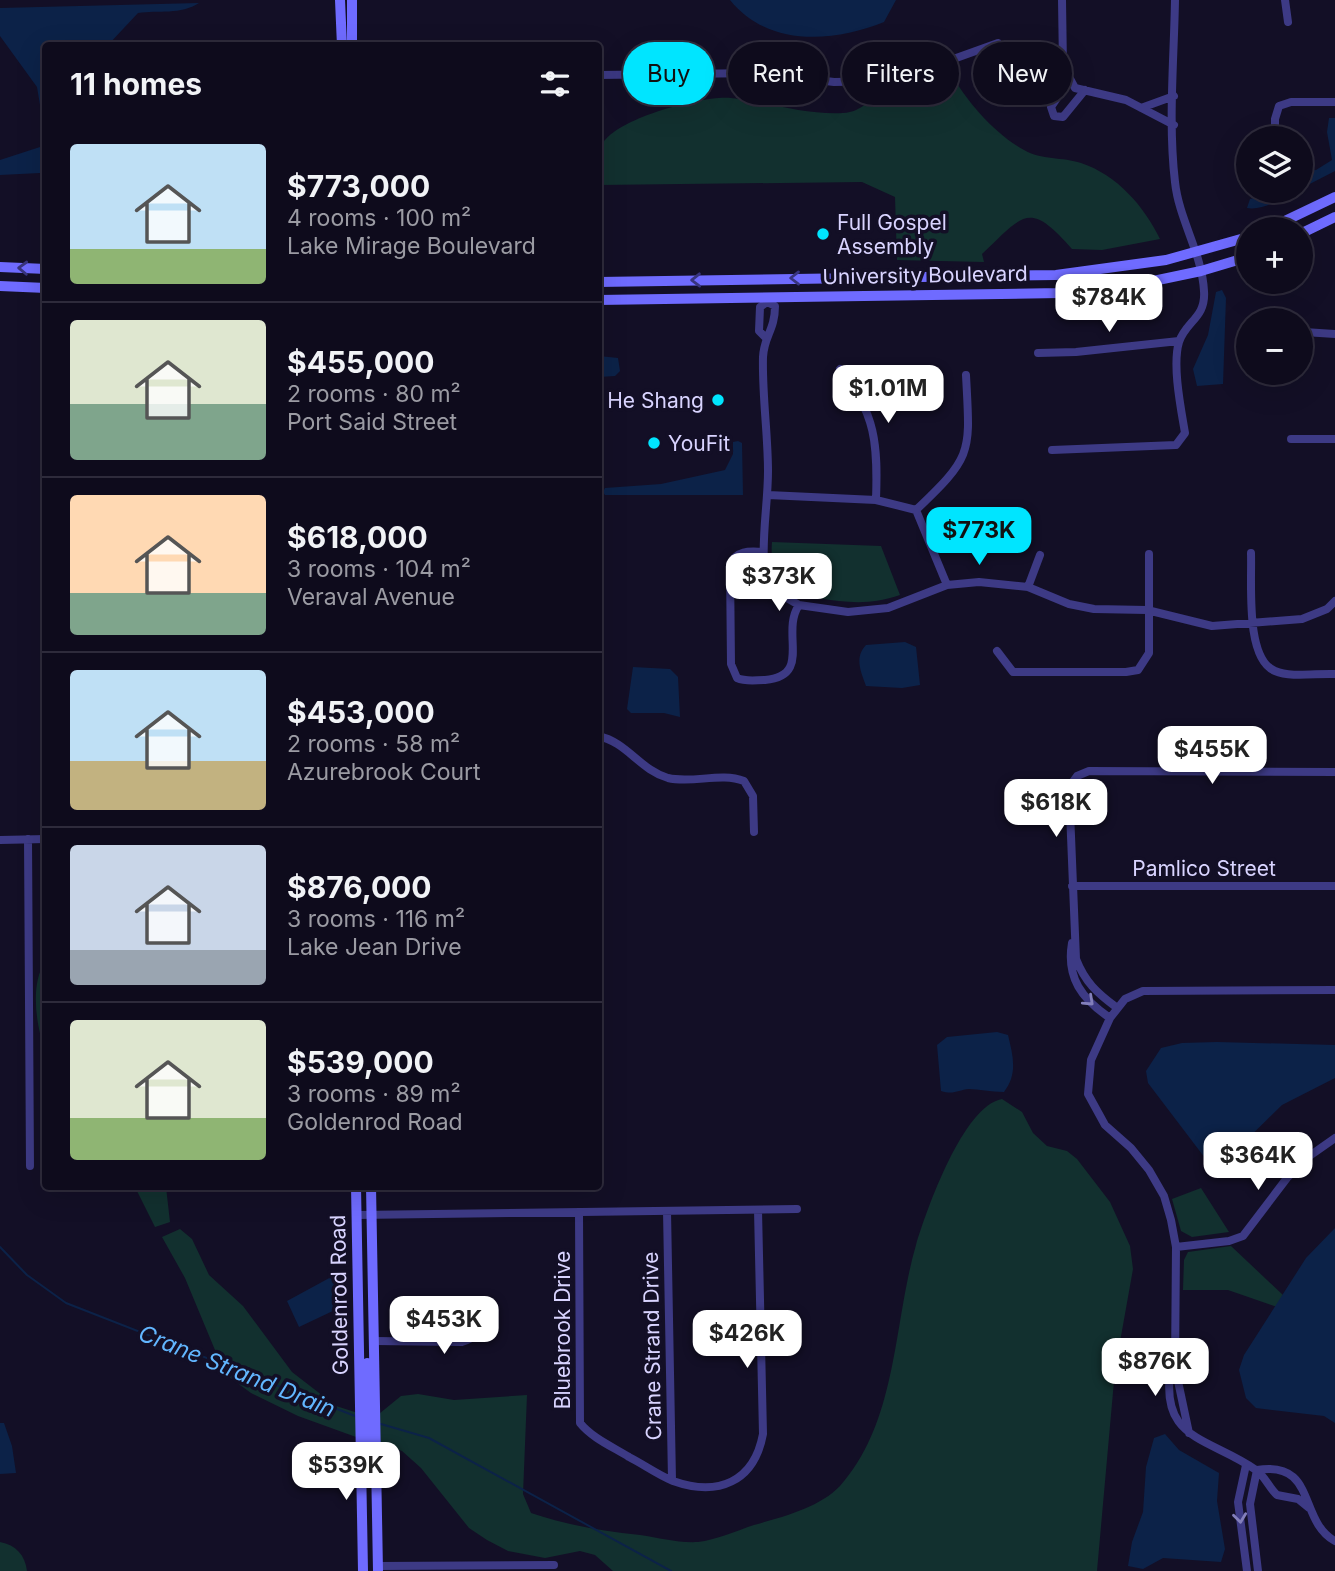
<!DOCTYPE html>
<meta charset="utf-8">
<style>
body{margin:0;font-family:Inter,sans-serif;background:#1c1929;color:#f1f3f6;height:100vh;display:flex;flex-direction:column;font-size:26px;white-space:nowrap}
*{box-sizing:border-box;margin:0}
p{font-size:23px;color:#9b9ba3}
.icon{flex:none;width:38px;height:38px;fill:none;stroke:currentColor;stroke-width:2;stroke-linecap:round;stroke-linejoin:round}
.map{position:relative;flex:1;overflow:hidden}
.sheet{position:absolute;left:42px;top:42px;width:560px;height:1148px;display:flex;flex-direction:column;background:#0e0b1c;border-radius:7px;box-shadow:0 7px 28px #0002,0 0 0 2px #2e2b3b}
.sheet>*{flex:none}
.top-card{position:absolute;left:623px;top:42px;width:606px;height:63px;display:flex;gap:14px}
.buttons{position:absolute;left:1236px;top:126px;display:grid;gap:14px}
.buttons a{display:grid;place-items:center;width:77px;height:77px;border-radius:50%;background:#0e0b1c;box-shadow:0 7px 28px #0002,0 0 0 2px #2e2b3b;font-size:35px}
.price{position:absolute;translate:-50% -60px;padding:0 16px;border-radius:14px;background:#fff;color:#222;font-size:23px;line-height:46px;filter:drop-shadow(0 2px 4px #0008)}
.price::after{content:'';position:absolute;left:50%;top:42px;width:21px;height:16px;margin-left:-10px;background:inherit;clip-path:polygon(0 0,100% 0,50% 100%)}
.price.on{background:#00e5ff;color:#111}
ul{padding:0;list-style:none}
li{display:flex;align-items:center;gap:21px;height:175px;padding:0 28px}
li+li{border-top:2px solid #2e2b3b}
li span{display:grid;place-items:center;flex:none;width:196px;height:140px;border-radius:7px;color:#555}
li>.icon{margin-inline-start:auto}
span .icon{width:84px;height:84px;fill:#fffc;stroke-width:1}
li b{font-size:30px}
h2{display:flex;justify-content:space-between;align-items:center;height:84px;padding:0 28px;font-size:30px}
.chip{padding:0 24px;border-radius:32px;background:#0e0b1c;box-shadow:0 7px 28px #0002,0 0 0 2px #2e2b3b;font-size:24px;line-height:63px}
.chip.on{background:#00e5ff;color:#111}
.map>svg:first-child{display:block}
</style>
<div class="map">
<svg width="1335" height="1571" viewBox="0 0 1335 1571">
<rect width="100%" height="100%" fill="#130f26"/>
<path fill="#12302f" d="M951 73C965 100 996 135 1024 150 1041 160 1063 157 1081 163 1117 175 1144 206 1160 239L1102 250 1072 249C1029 200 1024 214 982 254L984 262 897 260 895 197 862 182 599 185C598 171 596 155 603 143 618 118 703 95 731 98 768 102 805 115 843 113 863 112 869 98 884 91 902 82 930 76 951 73Z
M772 542 881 546 900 595C871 605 848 603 818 598 785 592 769 579 772 542Z
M45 962V1050C36 1026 30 984 45 962Z
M1002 1099 1022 1112 1033 1133 1047 1146 1067 1151 1077 1159 1110 1202 1130 1246 1133 1269 1115 1370 1097 1571H613L595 1555 580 1551 545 1558 508 1551 487 1540 469 1528 421 1468 402 1451 372 1440 374 1418 401 1396 418 1394 454 1400 527 1395 523 1494 531 1513C566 1525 602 1531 640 1535 660 1538 677 1543 698 1542 716 1540 736 1531 754 1525 782 1517 819 1508 840 1486 898 1421 893 1324 916 1245 927 1209 963 1106 1002 1099Z
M135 1187H166L170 1222 155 1227Z
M1201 1188 1229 1232 1192 1237 1181 1231 1172 1199Z
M180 1229 192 1239 209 1275 243 1306 292 1372 336 1406 358 1413 356 1437 298 1416 251 1393 225 1374 185 1278 162 1237Z
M1231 1246 1284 1296 1277 1307 1228 1290H1183L1184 1260 1188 1252Z
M0 1542C16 1545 25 1555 27 1571H0Z"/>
<path fill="#0c2248" d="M730 0H896L884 22C834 42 769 48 730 0Z
M199 3C181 15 158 10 138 13L108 45 46 46 45 135 37 87 0 36V8Z
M1329 118H1335V171L1300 189V171L1316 170 1332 160 1327 132Z
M40 147V173L0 175V160Z
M1267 191H1297C1283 198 1263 211 1247 208L1250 199 1265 195Z
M1222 290 1226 298 1223 384 1197 386 1193 369 1208 335 1216 292Z
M599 356 618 358 620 371 615 376 599 377Z
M738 441 742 443 743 495H605L603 492 605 488 661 484 725 470 733 454V442Z
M905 642 916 647 920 685 902 688 866 686C861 672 854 658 866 645Z
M633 667 670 669 678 677 680 717 664 713H631L627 709Z
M997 1032 1008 1035C1013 1056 1018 1074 1004 1092 991 1092 978 1089 969 1089 958 1090 954 1095 941 1091L937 1045 947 1037Z
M1217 1042 1335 1045V1078L1282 1105 1221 1165 1205 1158 1148 1083 1146 1071 1161 1048 1182 1043Z
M1335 1228V1423L1324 1416 1256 1408 1246 1398 1239 1370 1244 1355 1306 1258Z
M333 1276 337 1290V1309L299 1327 287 1301Z
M0 1423H4L12 1446 16 1473 0 1474Z
M1165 1434 1179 1450 1219 1473 1217 1501 1225 1549 1221 1562 1163 1558 1143 1569 1128 1566 1132 1542 1143 1512 1146 1467 1154 1438Z"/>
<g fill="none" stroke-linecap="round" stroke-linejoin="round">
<path stroke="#0c2248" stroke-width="2" d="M0 1247 27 1275 66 1303 355 1416
M381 1424 429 1438 671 1571"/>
<path stroke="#3d3a85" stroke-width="8" d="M1062 0 1063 66 1075 88 1126 100 1174 125
M1285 0 1288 22
M598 75 760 73 834 82 892 81 998 43
M1069 80 1051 107 1054 116 1063 117 1085 90
M1141 108 1174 96
M1275 138V119L1279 106 1291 102H1335
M766 297 767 302 775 306C775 330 764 336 763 357 762 395 768 434 768 471 768 502 762 533 764 564L769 580 780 594 799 605 848 612 888 608 947 585 979 582 1028 587 1069 604 1094 609 1147 610 1212 626 1302 619 1327 609 1335 601
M1304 332 1335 334
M766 338 759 331 760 307 767 302
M1038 353 1076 352 1179 341
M840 369C876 413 878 445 876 500
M1291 439H1335
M1052 450 1176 445 1185 433C1181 409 1172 365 1179 342 1186 321 1206 318 1204 291 1202 253 1179 220 1175 182 1168 123 1174 60 1175 0
M768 495 876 500 916 510 947 585
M916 510C974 455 970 453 966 375
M763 552C749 551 736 550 730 565L731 664 737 678C746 682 755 680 765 680 813 676 780 633 799 605
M1251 553C1252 583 1245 659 1275 671 1291 678 1317 673 1335 674
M1028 587 1040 555
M997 651 1013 672H1126L1138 670 1149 653V554
M598 736C627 742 640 770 668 778 692 784 721 772 744 781L753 796 754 832
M28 839 30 1166
M0 840 46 839
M1072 886H1335
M1072 943C1066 978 1082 999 1110 1018
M1116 1007C1097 993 1085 982 1076 959L1069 787 1077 776 1089 771 1335 772
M667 1211 672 1480
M579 1212 580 1423C592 1438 613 1447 629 1457 643 1464 658 1475 673 1481 718 1497 754 1482 763 1434L758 1210
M357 1215 797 1209
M1176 1247 1229 1241 1243 1236 1287 1178 1308 1157 1335 1138
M374 1341 462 1342C475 1338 480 1333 482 1320
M1172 1361C1156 1441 1207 1436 1256 1470 1265 1476 1269 1488 1277 1495L1298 1499 1309 1508
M1189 1433 1175 1367 1176 1247 1171 1220 1164 1196 1149 1170 1131 1148 1105 1125 1088 1094 1091 1060 1110 1018 1125 999 1143 991 1335 990
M1246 1465 1238 1502 1247 1571
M1257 1470C1317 1460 1298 1521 1335 1541
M1257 1470 1250 1504 1258 1571
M378 1566 554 1565"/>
<path stroke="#6f6bff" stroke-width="10" d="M340 0 342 46
M352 0V46
M1268 229 1335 197
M1300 234 1335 217
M0 267 46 269
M598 282 1056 275 1166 260 1248 237
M0 286 46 288
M598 300 1060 293 1139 284 1201 271 1248 257
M356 1186 363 1571
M371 1186 378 1571
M367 1363 368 1437 373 1451"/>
</g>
<defs><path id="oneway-chevron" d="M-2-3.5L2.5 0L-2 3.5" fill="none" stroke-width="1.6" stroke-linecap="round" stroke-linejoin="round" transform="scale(1.75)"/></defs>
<g stroke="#38347d">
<use href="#oneway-chevron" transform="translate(23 268) rotate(-178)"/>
<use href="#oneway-chevron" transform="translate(795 278) rotate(180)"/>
<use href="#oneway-chevron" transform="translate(696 280) rotate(179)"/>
</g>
<g stroke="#837fbc">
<use href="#oneway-chevron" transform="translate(1089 1001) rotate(43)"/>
<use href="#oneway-chevron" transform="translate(1240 1518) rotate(83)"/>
</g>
<g fill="#00e5ff" stroke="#130f26" stroke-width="2.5">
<circle cx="823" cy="234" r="7"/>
<circle cx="718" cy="400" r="7"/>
<circle cx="654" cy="443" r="7"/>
</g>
<g text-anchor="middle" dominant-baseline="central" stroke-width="7" stroke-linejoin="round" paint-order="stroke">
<g font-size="21" fill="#d9d4ff" stroke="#130f26" text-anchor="start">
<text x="837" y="222">Full Gospel<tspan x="837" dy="24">Assembly</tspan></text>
<text x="704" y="400" text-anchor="end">He Shang</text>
<text x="668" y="443">YouFit</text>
</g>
<g font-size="21" fill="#d9d4ff" stroke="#130f26">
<text transform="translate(925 275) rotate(-1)">University Boulevard</text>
<text x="1204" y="868">Pamlico Street</text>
<text transform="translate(339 1295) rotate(-91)">Goldenrod Road</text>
<text transform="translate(562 1330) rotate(-90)">Bluebrook Drive</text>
<text transform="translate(652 1346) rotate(-91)">Crane Strand Drive</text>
</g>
<g font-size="23" font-style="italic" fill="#62b6ff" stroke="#130f26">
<text transform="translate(237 1371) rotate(22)">Crane Strand Drain</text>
</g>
</g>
</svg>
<div class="buttons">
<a><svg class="icon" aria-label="layers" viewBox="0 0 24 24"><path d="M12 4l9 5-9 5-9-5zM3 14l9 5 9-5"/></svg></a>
<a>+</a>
<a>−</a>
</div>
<b class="price" style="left:1109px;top:334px">$784K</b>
<b class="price" style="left:888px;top:425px">$1.01M</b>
<b class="price on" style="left:979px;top:567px">$773K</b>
<b class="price" style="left:779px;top:613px">$373K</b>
<b class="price" style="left:1212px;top:786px">$455K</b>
<b class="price" style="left:1056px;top:839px">$618K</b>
<b class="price" style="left:1258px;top:1192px">$364K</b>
<b class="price" style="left:444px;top:1356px">$453K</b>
<b class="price" style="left:747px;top:1370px">$426K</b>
<b class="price" style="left:1155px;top:1398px">$876K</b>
<b class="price" style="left:346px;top:1502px">$539K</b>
<div class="top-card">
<a class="chip on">Buy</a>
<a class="chip">Rent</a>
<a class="chip">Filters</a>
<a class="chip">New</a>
</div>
<section class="sheet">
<h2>11 homes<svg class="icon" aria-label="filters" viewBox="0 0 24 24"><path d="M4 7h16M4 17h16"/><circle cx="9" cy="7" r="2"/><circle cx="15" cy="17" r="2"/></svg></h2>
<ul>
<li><span style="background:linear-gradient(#bfe0f5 75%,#8fb573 0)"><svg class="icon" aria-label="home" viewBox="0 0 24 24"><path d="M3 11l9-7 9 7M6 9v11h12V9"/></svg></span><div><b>$773,000</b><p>4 rooms · 100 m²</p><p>Lake Mirage Boulevard</p></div></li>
<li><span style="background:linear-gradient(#dfe7d0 60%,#7fa58c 0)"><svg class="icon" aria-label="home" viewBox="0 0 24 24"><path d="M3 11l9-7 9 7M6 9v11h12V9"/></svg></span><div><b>$455,000</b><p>2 rooms · 80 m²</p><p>Port Said Street</p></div></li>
<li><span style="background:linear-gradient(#ffd9b3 70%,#7fa58c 0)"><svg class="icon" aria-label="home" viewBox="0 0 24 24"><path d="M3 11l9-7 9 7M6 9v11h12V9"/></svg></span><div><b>$618,000</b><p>3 rooms · 104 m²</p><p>Veraval Avenue</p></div></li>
<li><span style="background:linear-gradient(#bfe0f5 65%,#c2b280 0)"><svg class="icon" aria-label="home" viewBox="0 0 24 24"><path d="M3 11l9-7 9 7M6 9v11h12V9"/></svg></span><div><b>$453,000</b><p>2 rooms · 58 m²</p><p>Azurebrook Court</p></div></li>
<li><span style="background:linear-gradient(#c9d6e8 75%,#9aa5b1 0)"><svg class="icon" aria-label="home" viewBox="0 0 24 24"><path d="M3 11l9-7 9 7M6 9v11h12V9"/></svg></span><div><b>$876,000</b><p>3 rooms · 116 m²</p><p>Lake Jean Drive</p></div></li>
<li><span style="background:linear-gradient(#dfe7d0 70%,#8fb573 0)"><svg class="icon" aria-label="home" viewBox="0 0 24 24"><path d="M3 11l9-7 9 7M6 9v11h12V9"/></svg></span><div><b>$539,000</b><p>3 rooms · 89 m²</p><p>Goldenrod Road</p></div></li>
</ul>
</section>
</div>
